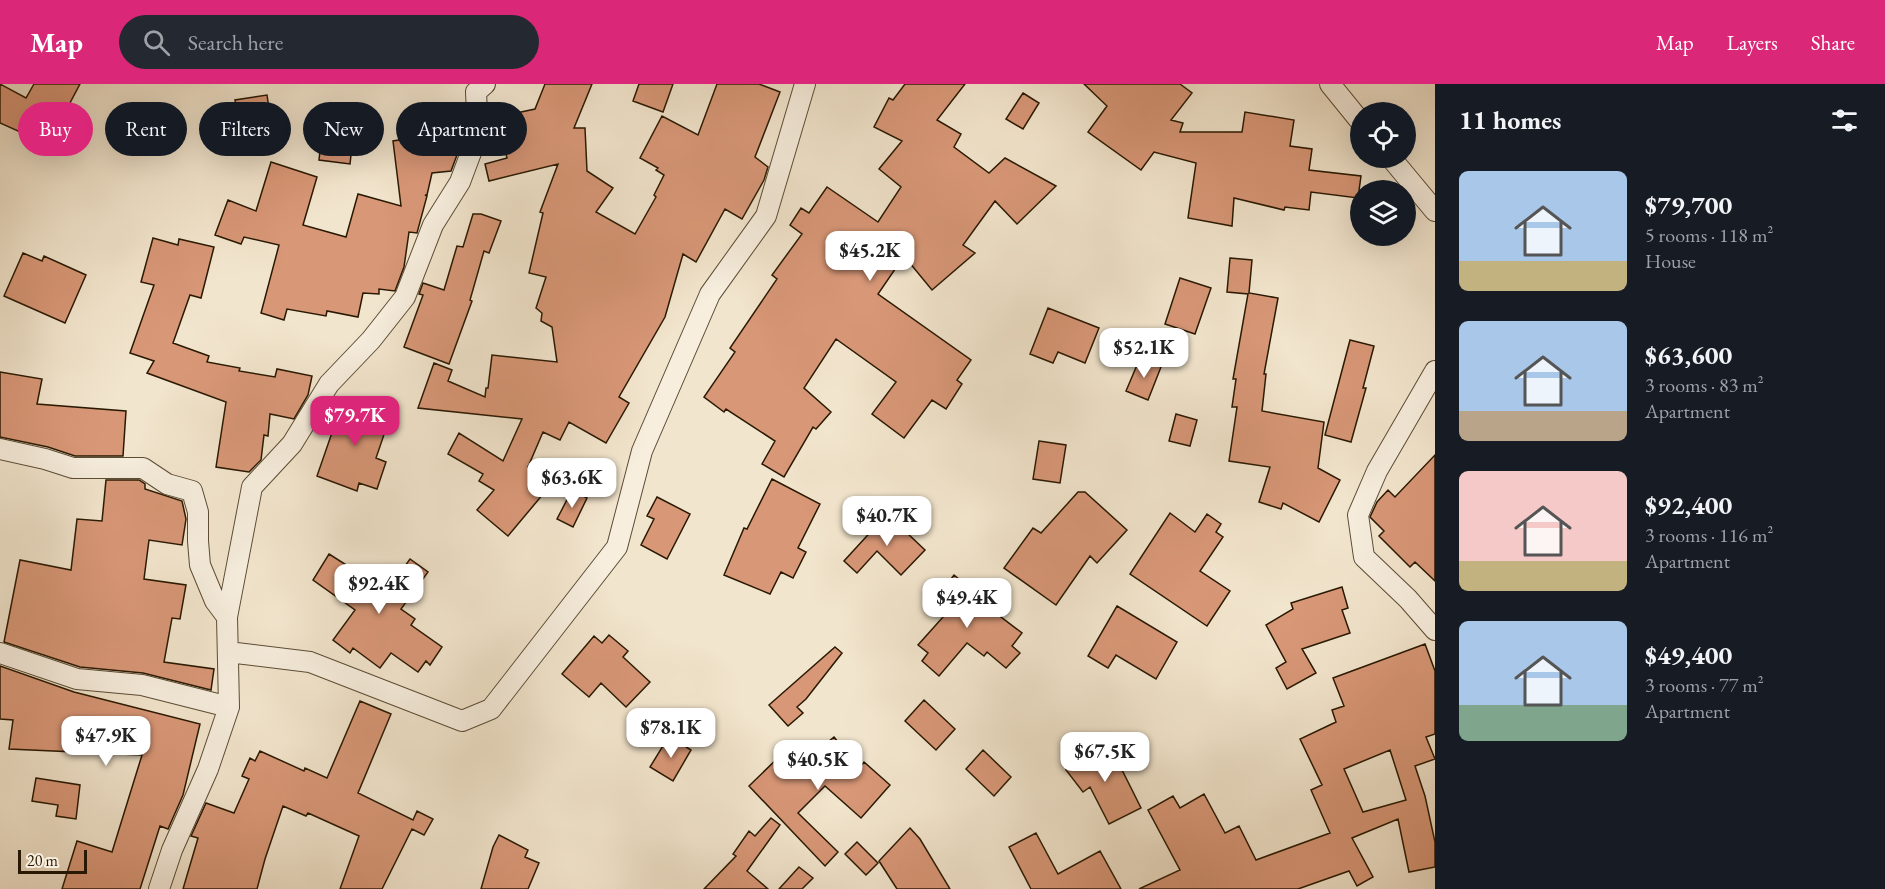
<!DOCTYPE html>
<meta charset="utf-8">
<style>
body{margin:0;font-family:"EB Garamond",serif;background:#242831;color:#f1f3f6;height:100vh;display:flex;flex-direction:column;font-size:22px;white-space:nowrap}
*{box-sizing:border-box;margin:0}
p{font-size:20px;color:#9ea1a6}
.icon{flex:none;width:33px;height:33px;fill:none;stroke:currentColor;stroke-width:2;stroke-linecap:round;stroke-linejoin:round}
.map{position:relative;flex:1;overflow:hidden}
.sheet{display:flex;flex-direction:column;background:#171b24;width:450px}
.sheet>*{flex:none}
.top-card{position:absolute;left:18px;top:18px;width:570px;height:54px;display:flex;gap:12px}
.fabs{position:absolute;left:1350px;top:18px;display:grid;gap:12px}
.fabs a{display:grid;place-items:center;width:66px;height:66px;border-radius:50%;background:#171b24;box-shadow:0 6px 24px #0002;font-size:30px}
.scale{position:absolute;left:18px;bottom:15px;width:69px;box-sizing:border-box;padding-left:6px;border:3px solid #291902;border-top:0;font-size:16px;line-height:21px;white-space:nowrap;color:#291902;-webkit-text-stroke:4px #f7eede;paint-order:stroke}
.price{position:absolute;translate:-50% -51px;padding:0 14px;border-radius:12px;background:#fff;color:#222;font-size:20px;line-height:39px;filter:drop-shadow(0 2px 3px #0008)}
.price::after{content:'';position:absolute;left:50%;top:36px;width:18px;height:14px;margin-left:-9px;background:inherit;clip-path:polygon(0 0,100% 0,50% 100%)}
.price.active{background:#db2777;color:#fff}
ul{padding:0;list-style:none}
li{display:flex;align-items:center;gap:18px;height:150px;padding:0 24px}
li span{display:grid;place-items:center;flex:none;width:168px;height:120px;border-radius:9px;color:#555}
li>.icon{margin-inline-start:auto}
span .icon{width:72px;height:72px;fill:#fffc;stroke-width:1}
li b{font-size:26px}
h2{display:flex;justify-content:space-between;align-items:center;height:72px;padding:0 24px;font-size:26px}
.chip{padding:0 21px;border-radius:27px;background:#171b24;box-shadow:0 6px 24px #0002;font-size:21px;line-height:54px}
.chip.active{background:#db2777;color:#fff}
header{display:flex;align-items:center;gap:36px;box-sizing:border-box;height:84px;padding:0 30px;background:#db2777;color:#fff}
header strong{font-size:28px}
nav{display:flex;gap:33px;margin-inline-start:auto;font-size:21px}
.search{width:420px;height:54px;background:#242831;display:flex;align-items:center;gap:15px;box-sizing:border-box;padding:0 21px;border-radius:33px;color:#9ea1a6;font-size:22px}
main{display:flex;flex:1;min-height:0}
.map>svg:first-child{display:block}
</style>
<header>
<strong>Map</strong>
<div class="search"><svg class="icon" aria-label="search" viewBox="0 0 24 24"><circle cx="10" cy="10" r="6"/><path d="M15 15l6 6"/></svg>Search here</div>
<nav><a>Map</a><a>Layers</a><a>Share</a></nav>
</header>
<main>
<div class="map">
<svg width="1435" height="805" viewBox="0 0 1435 805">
<rect width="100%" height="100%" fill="#f2e5cd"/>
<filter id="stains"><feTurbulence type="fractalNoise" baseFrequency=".00333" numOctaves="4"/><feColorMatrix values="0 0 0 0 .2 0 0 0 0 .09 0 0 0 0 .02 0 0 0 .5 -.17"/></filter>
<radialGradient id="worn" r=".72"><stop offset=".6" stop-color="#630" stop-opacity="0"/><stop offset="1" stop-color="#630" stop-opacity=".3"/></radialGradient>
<path fill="#d89777" stroke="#291902" stroke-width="1.5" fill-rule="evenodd" d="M0 0 26 14 34 0H80L62 34 67 37 54 63 0 39Z
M545 0H592L574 44H585L587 87 613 104 596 128 635 150 656 113 654 111 664 91 656 86 658 84 640 74 662 32 698 51 717 0H759L780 8 755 73 768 83 764 96 742 135 725 125 696 178 683 170 665 233 619 313 629 319 606 359 569 338 560 356 543 348 528 383 554 397 508 452 477 426 494 406 479 397 483 390 448 370 459 349 503 377 522 335 418 324 434 279 452 286 448 297 485 313 486 304H488L492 271 557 278 552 243 541 237 542 229 536 224 546 193 529 189 543 129 540 128 558 80 489 97 485 80 507 74 498 33 535 25Z
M639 0H673L663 28 633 17Z
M905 0H965L937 36 961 50 954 63 989 89 1005 74 1056 102 1017 140 995 117 963 161 975 169 932 206 904 172 878 210 971 276 957 296 962 300 946 325 932 316 904 354 872 330 896 298 836 255 804 304 831 328 816 345 813 343 784 393 762 380 775 357 726 325 724 328 704 313 735 268 730 264 777 195 772 191 802 150 790 141 801 124 809 129 827 103 878 138 901 103 879 85 902 57 874 43 889 14 893 16Z
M1084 0H1180L1192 9 1171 36 1183 39 1180 48H1242L1245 28 1294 36 1290 62 1312 65 1309 86 1361 92 1358 114 1311 108 1309 126 1285 123 1284 126 1234 114 1232 142 1188 134 1196 79 1154 68 1141 86 1088 48 1107 22Z
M1023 9 1039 19 1023 45 1006 35Z
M267 11 273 51 241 55 235 16Z
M455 25 460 63 451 87 432 89 427 111H425L427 112 417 149 409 148 404 183 395 207 379 205V210L363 209 358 233 327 227 326 232 287 225 284 236 261 229 279 161 244 153 241 160 215 151 228 116 256 127 271 78 317 93 303 141 346 153 358 110 401 122 393 57 431 51 428 28Z
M324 31 355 35 350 80 319 76Z
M473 130H481L501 137 489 169 484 167 470 216 472 217 449 280 404 263 423 211 419 210 423 199 444 206 457 162 463 163Z
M153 154 178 161 179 155 214 163 201 214 190 211 173 259 209 272 207 278 240 284 239 287 275 293 277 285 312 292 308 311 294 335 270 330 268 352 264 351 261 376 249 388 216 383 226 318 147 289 154 277 130 269 154 201 141 198Z
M23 169 42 177 44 172 86 191 65 239 4 212Z
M1230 174 1252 176 1249 209 1278 214 1264 290H1266L1262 327 1324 338 1318 384 1340 396 1319 438 1283 419 1281 425 1259 418 1270 383 1229 377 1237 323H1232L1236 295H1233L1248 210 1227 208Z
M1180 194 1211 204 1195 250 1165 240Z
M1048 224 1099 244 1085 279 1058 268 1053 279 1030 270Z
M1350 256 1374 262 1363 304H1366L1351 358 1325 351Z
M1140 274 1161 283 1148 316 1126 307Z
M0 288 42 295 37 320 126 327 123 372H75L48 363 0 353Z
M344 314 391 330 376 374 386 378 377 405 359 399 357 407 317 392Z
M1176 330 1197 336 1190 362 1169 357Z
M1039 357 1066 361 1060 399 1033 395Z
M1435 371V497L1415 478 1410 483 1379 452 1384 447 1370 433 1377 418 1388 406 1395 413Z
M772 395 820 420 798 464 806 468 793 494 781 488 770 510 724 491 744 444 747 445Z
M106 396H139L145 400V405L182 417 186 435 182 461 149 456 144 495 186 501 180 535 172 534 164 578 214 585 211 606 143 589 80 583 4 558 20 476 71 486 77 435 102 437Z
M572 406 587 414 573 443 557 435Z
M1078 408H1085L1127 446 1097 479 1090 472 1056 521 1004 484 1033 444 1041 449Z
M657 413 690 430 667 475 641 461 654 435 647 432Z
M1170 429 1195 448 1207 430 1221 440 1216 448 1223 453 1200 487 1230 507 1207 542 1130 490Z
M887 430 925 466 901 491 877 467 857 489 844 477Z
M329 470 387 507 410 475 428 488 401 525 415 535 411 541 442 563 430 581 426 577 418 588 391 569 380 584 353 564 350 569 333 556 355 526 313 496Z
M954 491 986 517 984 520 1022 549 1012 562 1020 569 1006 584 987 568 984 572 967 559 939 592 922 577 928 569 918 561 943 533 931 521Z
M1342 503 1348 524 1342 526 1350 549 1302 565 1316 589 1287 605 1276 584 1286 578 1266 541 1293 525 1291 519Z
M1117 522 1177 558 1156 595 1116 571 1108 584 1088 572Z
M609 551 628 567 623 573 650 598 626 623 601 599 589 613 562 590 594 552 602 559Z
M1425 560 1435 587V650L1426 653 1435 675 1415 682 1425 712 1435 758V783L1409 788 1398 735 1352 754 1373 793 1357 802 1349 787 1298 805H1139L1180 786 1148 726 1173 712 1180 724 1204 710 1225 749 1239 742 1256 776 1330 749 1311 706 1322 701 1300 655 1336 638 1332 626 1344 622 1333 594ZM1390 666 1406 716 1363 728 1344 685Z
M835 563 842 569 806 615 797 623 803 629 788 642 769 621Z
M0 582 74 608 200 640 183 711 168 745 160 742 140 805H62L77 757 112 768 142 671 9 665 13 636 0 635Z
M924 616 955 645 936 666 905 637Z
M360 617 391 630 358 709 413 736 417 727 433 735 424 751 412 745 382 805H340L359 752 308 729 306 732 283 722 265 775 257 805H183L198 754 191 752 206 719 234 729 249 695 242 692 250 674 255 677 260 667 304 687 305 684 327 694Z
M669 652 691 666 673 697 650 683Z
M834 653 859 684 864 678 890 701 861 734 825 702 798 729 838 768 825 782 749 702 784 668 798 683Z
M1102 658 1123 688 1141 724 1109 740 1090 703 1083 708 1066 686Z
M983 666 1011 693 994 712 966 685Z
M36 694 80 701 76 735 56 732 58 721 32 717Z
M771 734 780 741 747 787 768 805H704L736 772 733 770 749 747 755 752Z
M910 744 920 755 950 805H897L879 777Z
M1036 749 1058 790 1100 767 1121 805H1031L1009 763Z
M499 751 528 766 525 773 539 779 528 805H481L493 763Z
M857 758 878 779 866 791 845 770Z
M799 783 813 794 802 805H779Z"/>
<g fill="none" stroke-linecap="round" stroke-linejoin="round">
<defs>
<path id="street" d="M1330 0 1360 37
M1391 74 1435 127
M1435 287 1377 387 1358 431 1364 473 1408 515 1435 546
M0 365 45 375 73 384H143L167 400 192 407 198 428V457L200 481 215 517 227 533
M228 568 310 578 462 637 491 625 617 463 642 367 710 210 766 132 805 0
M0 569 77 595 142 601 229 623
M159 805 172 766 208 685 229 623 227 533 252 403 292 360 329 300 371 256 405 213 433 141 460 98 478 50 476 8 485 0"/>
</defs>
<use href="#street" stroke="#5b4c35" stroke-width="22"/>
<use href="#street" stroke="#f7eede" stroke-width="20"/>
</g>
<rect width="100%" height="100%" filter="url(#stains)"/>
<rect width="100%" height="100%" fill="url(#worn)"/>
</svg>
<div class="fabs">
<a><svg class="icon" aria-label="locate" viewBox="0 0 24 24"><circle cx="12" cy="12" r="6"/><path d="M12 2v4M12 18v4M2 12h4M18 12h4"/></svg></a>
<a><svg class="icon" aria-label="layers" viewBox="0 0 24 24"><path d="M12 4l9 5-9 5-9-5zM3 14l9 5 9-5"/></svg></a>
</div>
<div class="scale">20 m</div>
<b class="price" style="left:870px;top:198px">$45.2K</b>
<b class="price" style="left:1144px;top:295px">$52.1K</b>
<b class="price active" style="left:355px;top:363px">$79.7K</b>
<b class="price" style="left:572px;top:425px">$63.6K</b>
<b class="price" style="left:887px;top:463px">$40.7K</b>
<b class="price" style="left:379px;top:531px">$92.4K</b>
<b class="price" style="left:967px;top:545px">$49.4K</b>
<b class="price" style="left:671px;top:675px">$78.1K</b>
<b class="price" style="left:106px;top:683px">$47.9K</b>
<b class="price" style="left:1105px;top:699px">$67.5K</b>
<b class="price" style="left:818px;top:707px">$40.5K</b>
<div class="top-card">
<a class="chip active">Buy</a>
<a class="chip">Rent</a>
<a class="chip">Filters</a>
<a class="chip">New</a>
<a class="chip">Apartment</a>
</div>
</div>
<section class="sheet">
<h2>11 homes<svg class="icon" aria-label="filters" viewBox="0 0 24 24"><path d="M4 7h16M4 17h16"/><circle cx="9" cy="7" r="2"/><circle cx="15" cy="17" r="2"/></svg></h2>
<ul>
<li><span style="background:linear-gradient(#a9c7e8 75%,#c2b280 0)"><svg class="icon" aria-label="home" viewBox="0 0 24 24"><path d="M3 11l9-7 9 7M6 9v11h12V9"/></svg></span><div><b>$79,700</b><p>5 rooms · 118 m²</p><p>House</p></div></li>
<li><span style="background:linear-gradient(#a9c7e8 75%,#b9a48a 0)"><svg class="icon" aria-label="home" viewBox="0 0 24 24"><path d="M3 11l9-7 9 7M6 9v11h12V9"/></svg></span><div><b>$63,600</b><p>3 rooms · 83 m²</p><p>Apartment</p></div></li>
<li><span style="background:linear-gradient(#f6c9c9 75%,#c2b280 0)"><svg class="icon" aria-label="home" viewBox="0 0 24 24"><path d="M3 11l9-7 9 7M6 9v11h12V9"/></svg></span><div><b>$92,400</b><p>3 rooms · 116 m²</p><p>Apartment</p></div></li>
<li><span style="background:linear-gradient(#a9c7e8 70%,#7fa58c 0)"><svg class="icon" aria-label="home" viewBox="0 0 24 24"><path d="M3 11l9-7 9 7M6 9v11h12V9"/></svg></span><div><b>$49,400</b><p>3 rooms · 77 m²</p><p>Apartment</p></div></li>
</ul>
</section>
</main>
